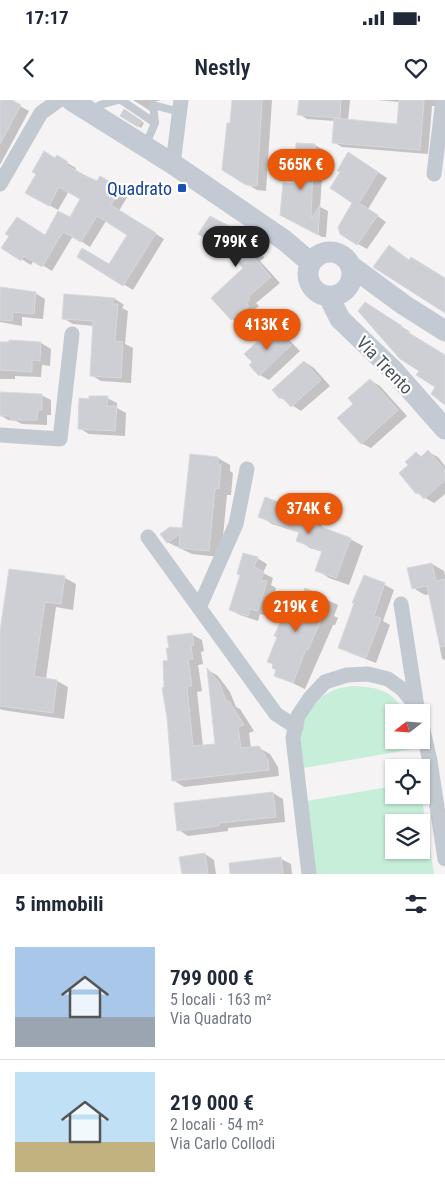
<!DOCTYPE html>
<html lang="it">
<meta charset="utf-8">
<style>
body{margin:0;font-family:"Roboto Condensed",sans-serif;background:#f6f6f7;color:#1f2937;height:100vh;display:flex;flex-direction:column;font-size:19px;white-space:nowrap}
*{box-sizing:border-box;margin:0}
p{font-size:16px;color:#747a83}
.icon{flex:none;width:28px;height:28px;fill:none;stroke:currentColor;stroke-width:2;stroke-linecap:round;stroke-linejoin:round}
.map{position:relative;height:774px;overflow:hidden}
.panel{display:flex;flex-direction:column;background:#fff;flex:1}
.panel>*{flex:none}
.needle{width:32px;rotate:253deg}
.fabs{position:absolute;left:385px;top:604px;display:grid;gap:10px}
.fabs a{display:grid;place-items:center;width:45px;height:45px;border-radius:0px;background:#fff;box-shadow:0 1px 4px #0004;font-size:25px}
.price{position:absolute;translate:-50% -42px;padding:0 11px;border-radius:18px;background:#ea580c;color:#fff;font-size:16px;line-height:32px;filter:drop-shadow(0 1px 2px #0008)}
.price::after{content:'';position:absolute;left:50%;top:30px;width:15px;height:11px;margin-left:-8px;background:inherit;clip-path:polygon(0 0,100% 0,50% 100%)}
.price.active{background:#222;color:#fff}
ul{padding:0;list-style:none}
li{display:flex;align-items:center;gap:15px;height:125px;padding:0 15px}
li+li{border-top:1px solid #e0e1e3}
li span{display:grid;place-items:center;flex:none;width:140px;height:100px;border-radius:0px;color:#555}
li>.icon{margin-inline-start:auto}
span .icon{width:60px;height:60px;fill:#fffc;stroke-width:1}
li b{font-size:21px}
h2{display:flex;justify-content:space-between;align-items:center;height:60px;padding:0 15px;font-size:21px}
.status{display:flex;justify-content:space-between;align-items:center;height:35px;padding:0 25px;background:#fff;direction:ltr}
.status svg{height:14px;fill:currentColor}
header{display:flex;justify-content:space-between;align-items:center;height:65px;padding:0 15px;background:#fff;font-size:22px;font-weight:600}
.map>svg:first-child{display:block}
</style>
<div class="status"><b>17:17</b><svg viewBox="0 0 49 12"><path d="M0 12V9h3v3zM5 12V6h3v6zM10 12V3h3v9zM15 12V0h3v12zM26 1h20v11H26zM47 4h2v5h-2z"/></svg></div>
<header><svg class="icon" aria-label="back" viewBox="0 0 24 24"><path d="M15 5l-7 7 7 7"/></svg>Nestly<svg class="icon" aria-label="heart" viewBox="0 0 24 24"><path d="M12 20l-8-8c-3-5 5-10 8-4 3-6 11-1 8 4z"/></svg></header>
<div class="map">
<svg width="445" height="774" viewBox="0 0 445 774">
<rect width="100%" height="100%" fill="#f5f3f3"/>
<path fill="#c6eed8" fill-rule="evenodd" d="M353 586C377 587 392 590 405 612H394V640H412L413 649 304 668C303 658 300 646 301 636 302 616 318 595 337 589 342 587 348 587 353 586Z
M394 686V695H421V693L434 774H315L307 701ZM394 722H421V750H394Z"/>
<path fill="#0003" d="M0 0H9L29 11 0 65Z
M133 0H161L154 2 152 12Z
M234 0H272L266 91 257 90 247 84 231 24Z
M301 0H350L348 21 398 25 399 2 378 0H437V6H432L428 54 342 47 333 42 335 21 307 19 299 14Z
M125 11 144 23 141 28 122 16Z
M297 44 315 45 324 50 320 107 328 111 326 137H322L282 114 296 85Z
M57 57 76 68 75 71 98 83 100 78 129 94 119 111 164 139 133 190 78 157 110 166 129 134 106 121 90 147 73 136 52 171 34 160 31 165 3 148 46 136 70 119 82 98 69 91 58 110 27 93Z
M358 59 387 78 368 109 386 122 367 149 358 144 353 102Z
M200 134 248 137 258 143 264 158 260 161 280 183 256 203 259 206 254 210 258 212 246 224 244 222 241 224 232 219 244 168 239 155 220 143 219 146Z
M0 188 35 193 45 199 43 219 22 217V226L0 222Z
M65 195 115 199 124 205 122 208 128 211 125 244 133 248 131 283 101 281 91 275 94 226 73 224 63 218Z
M374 209 410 232 408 234 445 256V277Z
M273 228 283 234 300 251 269 280 260 275Z
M11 241 41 243 51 249 50 266 42 265 41 277 15 276V279H0V246L11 244Z
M305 262 314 268 330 286 301 311 281 298Z
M370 280 380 286 407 316 371 348 361 343 355 304Z
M0 293 41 295 51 300V315H47V325L22 324 16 321 8 320 0 315Z
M107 298 117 303V308L126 313 125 336 89 334 79 328 90 300Z
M428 352 438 357 445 366V394L434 403 417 393V353L422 357Z
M191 355 218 358 230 365V371L233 373 231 395H227L221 457 192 454 167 442 183 430Z
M266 399 311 415 323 422 321 428 350 439 363 446 349 485 329 478 317 470 323 452 310 448 297 440 300 433 272 424 260 416Z
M257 458 267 464 263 473 273 478 271 485 276 488 268 516 260 514 258 521 240 515 230 510 241 475Z
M432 464 444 471 445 476V560L442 559 430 494 425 495 413 488Z
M364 477 385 485 394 490 383 521 390 525 376 563 350 553 340 547Z
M65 478 76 484 73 510 56 507 46 579 57 581 68 587 64 619 2 610 0 609V532Z
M306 490 338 505 334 516 338 518 335 525H333L305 589 275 575Z
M191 534 202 540 204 551 201 552 203 564 198 565 202 591 197 592 203 646 217 645 208 570 218 576 230 592 236 607 240 609 254 631 249 633 251 648H259L270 654 278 667 279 676 184 687 173 680 166 588 169 562Z
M273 693 283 699 285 722 228 728V731L188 736 179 730Z
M205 754 214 760 216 774H183Z
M281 759 291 764 292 774H232Z"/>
<path fill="#cdcfd5" stroke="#d7d9dd" d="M0 0H12L21 5 0 44Z
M232 0H262L257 86 246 85 222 70 227 23H230Z
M299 0H341L340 18 297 15Z
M399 0H424L420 50 332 43 334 18 397 24Z
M124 9 142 21 138 27 120 16Z
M296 43 315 44V66H313L311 119 320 105 318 135 280 115 283 83 295 84Z
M44 51 55 58 57 55 68 62 66 65 86 76 97 81 100 76 121 88 111 105 156 133 123 186 77 157 82 148 109 164 127 135 97 116 81 142 63 132 42 167 24 156 21 161 1 148 9 136 5 134 17 117 45 135 58 111 70 117 80 99 59 87 49 106 25 93 36 74 32 72Z
M348 52 378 72 359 103 378 115 357 145 340 134 338 127 352 103 330 88 340 72 337 71Z
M210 116 248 136 255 152 252 155 271 177 248 197 250 200 246 203 249 206 236 219 234 217 231 220 211 198 243 168 234 158 237 155 210 139 209 141 198 134Z
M389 145 409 160 411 157 445 178V213L373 167Z
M0 187 36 192 34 214 13 212 12 221 0 220Z
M64 194 115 198 112 204H118L115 241 123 242 121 278 90 276 93 221 62 219Z
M365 202 402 226 401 228 445 255V305L431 294 435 287 416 275 419 271 400 259 358 211Z
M273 227 291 245 259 276 249 265 252 262 244 254Z
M9 240 41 242 40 261 32 260V272L0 270V242H9Z
M304 261 321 280 291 307 282 297 280 299 272 290Z
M370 279 398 310 361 344 337 318 353 304 348 298Z
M0 292 42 294V310H38L37 320H11V316H0Z
M89 296H108L107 306H117L115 331 78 329 79 298 89 299Z
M428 350 445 370V380L424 399 418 392 416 394 399 373 408 365 405 362 416 352 421 357Z
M190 354 218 357V364L221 365 219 389 215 388 209 451 179 448 180 434 167 443 160 434 170 427 182 428Z
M265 397 311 414 308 422 351 438 336 478 315 471 322 451 296 441 299 432 258 417Z
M243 453 258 457 254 467 264 472 261 480 267 481 258 511 250 509 248 516 229 510 240 475 237 474Z
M432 463 436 481 445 479V546L440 547 427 486 412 489 407 468Z
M9 469 65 476 61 504 45 502 34 576 57 580 53 613 0 606V531Z
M364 475 385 483 374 516 381 518 366 558 338 548 351 512 354 503H352Z
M305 488 326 497 322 508 326 509 308 550 306 549 293 583 274 576 276 570 272 568 273 564 267 562 277 537 274 536 294 492 302 496Z
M192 533 194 545 191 546 193 559H188L192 586H187L193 646 215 644 207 568 220 584 226 601H229L244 625 238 627 241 648 259 646 268 660 269 670 172 681 167 617 162 588 164 587 163 561 168 560 166 548H169L167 536Z
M273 692 276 717 219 723V726L177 731 174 703Z
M205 753 208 774H182L179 757Z
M281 757 283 774H230L229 763Z"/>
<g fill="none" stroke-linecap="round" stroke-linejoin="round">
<path stroke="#c2c9d0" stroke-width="8" d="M121 0 155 23
M100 5 118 0
M146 44 155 23 153 5 180 12"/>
<path stroke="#c2c9d0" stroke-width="15" d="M173 64 181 0
M434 74 443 0
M0 84 41 13 59 0
M0 335 60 339 72 234
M148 437 276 614 296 627
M401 504 417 607
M199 508 236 424 247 369
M421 622 430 661 445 759
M309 774 293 638 298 616 310 598 325 582 347 575 368 574 388 579 402 589 417 607 419 612"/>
<path stroke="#c3cad4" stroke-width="21" d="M71 0 173 64 284 140 311 163
M308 174a22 22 0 1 1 44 0a22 22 0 1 1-44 0Z
M351 166 404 205 445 231
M329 197 340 219 393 270 445 329"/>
</g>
<rect fill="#1a4fb4" stroke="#fff" stroke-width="2" x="177" y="83" width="10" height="10" rx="2.5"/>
<g text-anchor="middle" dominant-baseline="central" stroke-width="4.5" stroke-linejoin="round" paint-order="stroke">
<g font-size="18" fill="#164399" stroke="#fff" text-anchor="end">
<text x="172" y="88">Quadrato</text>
</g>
<g font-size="18" fill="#4c555f" stroke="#fff">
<text transform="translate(385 265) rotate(46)">Via Trento</text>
</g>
</g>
</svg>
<div class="fabs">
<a><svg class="needle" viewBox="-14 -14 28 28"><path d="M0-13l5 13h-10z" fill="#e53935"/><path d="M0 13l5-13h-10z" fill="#747a83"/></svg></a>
<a><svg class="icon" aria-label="locate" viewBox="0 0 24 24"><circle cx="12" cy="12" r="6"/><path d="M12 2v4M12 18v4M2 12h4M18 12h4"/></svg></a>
<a><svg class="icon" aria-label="layers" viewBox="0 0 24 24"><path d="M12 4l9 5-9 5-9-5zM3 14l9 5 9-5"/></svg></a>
</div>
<b class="price" style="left:301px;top:91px">565K €</b>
<b class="price active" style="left:236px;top:168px">799K €</b>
<b class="price" style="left:267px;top:251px">413K €</b>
<b class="price" style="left:309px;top:435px">374K €</b>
<b class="price" style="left:296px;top:533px">219K €</b>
</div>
<section class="panel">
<h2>5 immobili<svg class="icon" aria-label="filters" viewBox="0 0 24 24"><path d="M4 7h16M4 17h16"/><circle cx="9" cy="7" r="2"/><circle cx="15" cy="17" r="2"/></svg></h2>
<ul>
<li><span style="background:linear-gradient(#a9c7e8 70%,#9aa5b1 0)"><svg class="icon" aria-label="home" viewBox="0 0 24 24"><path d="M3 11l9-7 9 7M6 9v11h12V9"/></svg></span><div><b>799 000 €</b><p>5 locali · 163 m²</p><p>Via Quadrato</p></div></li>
<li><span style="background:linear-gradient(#bfe0f5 70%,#c2b280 0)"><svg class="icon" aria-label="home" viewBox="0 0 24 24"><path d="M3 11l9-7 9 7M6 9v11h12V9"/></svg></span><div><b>219 000 €</b><p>2 locali · 54 m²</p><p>Via Carlo Collodi</p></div></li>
</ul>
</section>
